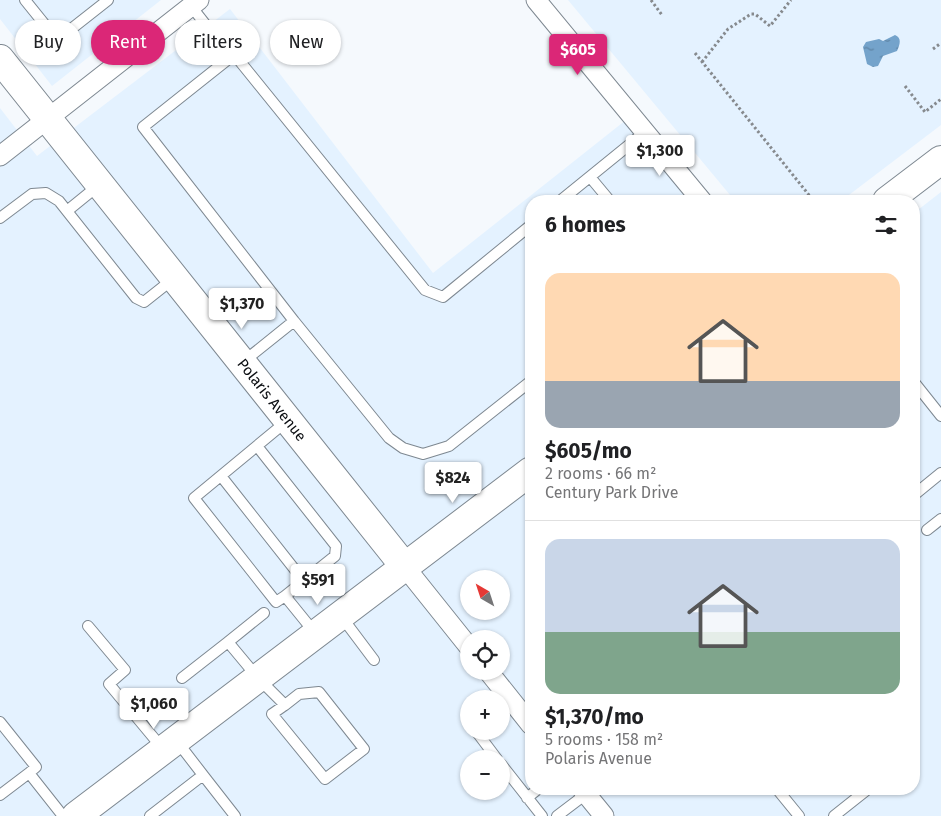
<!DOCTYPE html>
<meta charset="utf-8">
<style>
body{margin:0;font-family:"Fira Sans",sans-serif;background:#f6f6f6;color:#202124;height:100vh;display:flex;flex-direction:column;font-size:19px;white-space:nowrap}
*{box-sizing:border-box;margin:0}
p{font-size:16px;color:#757577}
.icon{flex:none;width:28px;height:28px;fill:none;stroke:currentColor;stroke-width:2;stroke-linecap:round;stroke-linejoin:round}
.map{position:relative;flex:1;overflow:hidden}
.side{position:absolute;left:525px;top:195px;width:395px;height:600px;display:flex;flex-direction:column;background:#fff;border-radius:20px;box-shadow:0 1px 4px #0004}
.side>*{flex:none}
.top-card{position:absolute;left:15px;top:20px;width:435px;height:45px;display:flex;gap:10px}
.needle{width:32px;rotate:321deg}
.fabs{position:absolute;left:460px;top:570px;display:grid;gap:10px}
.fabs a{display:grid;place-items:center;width:50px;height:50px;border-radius:50%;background:#fff;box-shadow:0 1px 4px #0004;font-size:25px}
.price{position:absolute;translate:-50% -42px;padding:0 11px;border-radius:5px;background:#fff;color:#222;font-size:16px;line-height:32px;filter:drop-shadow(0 1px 2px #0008)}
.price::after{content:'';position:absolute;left:50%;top:30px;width:15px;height:11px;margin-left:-8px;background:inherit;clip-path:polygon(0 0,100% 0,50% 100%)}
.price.selected{background:#db2777;color:#fff}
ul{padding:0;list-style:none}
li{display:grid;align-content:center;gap:10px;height:265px;padding:0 20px}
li+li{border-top:1px solid #e0e0e0}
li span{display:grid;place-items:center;height:155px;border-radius:15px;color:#555}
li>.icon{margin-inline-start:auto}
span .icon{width:90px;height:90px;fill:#fffc;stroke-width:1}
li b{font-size:21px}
h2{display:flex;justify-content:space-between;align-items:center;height:60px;padding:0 20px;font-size:21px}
.tag{padding:0 18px;border-radius:22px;background:#fff;box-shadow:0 1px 4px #0004;font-size:18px;line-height:45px}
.tag.selected{background:#db2777;color:#fff}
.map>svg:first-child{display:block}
</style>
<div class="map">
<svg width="941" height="816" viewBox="0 0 941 816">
<defs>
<pattern id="water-ripples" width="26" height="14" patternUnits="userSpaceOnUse" patternTransform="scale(1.25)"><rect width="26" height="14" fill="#74a3cb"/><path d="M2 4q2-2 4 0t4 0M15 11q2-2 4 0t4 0" fill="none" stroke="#5d83a3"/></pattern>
</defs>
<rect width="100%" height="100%" fill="#f5f9fd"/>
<path fill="#e4f2ff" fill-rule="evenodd" d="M0 0H161L52 86 0 19Z
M568 0H941V125L841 201H735Z
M230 9 433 273 631 116 699 201H531V789H914V213L941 192V816H0V108L37 156ZM469 579H501V611H469ZM469 639H501V671H469ZM469 699H501V731H469ZM469 759H501V791H469Z"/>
<path fill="url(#water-ripples)" d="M895 35C902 38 900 44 897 51L883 56 878 66 873 67 867 64 863 47 866 42 879 39 883 41Z"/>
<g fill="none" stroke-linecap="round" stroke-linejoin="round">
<defs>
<path id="lane" d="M25 0 54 36 61 37 108 0
M191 6 231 57 143 127 294 321 243 362
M231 57 234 54 425 290 443 297 531 225
M590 177 610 201
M560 201 645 132
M67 211 99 185
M0 218 32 194 46 193 59 201 136 298 144 302 173 279
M294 321 389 438 403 448 423 454 449 446 531 381
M914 382 941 416
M257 446 336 546 335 556 285 596 315 633
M221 476 303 580
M914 495 941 473
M927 530 941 519
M285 596 276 602 194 498 287 421
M264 613 228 642 258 678 285 705 299 694 319 692 364 749 325 779 272 714 285 705
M341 616 374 660
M88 626 125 670 109 684 163 749
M182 678 228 642
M0 722 36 767 29 773
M476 731 497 759
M501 764 542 816
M203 775 235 816
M777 789 799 816
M0 795 29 773 63 816
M527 798 538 789
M150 816 203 775 176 740
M557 816 586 794
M834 816 868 789"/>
<path id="street" d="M536 0 702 201
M0 156 199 0
M405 567 469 647
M488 671 531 725
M582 789 604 816"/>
<g id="secondary">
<path id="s1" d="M0 59 405 567"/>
<path d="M887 201 941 160"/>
<path d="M76 816 531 471"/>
</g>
</defs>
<use href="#lane" stroke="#7e8891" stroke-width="12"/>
<use href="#street" stroke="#7e8891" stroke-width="21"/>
<use href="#secondary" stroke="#7e8891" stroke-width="30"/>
<path stroke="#868a8e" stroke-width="3" stroke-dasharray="2.5 2.5" stroke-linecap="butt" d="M651 0 662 15
M933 49 941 43
M695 53 813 200
M702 62 728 29 751 14H755L770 26 791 0
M905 86 925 112 941 99"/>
<use href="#lane" stroke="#fff" stroke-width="10"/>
<use href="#street" stroke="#fff" stroke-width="19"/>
<use href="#secondary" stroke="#fff" stroke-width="28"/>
</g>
<g text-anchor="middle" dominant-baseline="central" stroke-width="4" stroke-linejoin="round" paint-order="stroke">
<g font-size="15" fill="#0b0e12" stroke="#fff">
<text stroke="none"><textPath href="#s1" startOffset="436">Polaris Avenue</textPath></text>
</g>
</g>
</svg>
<div class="fabs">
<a><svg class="needle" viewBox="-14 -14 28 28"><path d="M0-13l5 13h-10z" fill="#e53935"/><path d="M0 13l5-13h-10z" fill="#757577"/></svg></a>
<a><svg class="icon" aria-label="locate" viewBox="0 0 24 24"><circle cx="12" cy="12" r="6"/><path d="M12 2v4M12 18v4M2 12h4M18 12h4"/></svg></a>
<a>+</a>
<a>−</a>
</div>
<b class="price selected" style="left:578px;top:76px">$605</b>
<b class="price" style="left:660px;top:177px">$1,300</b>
<b class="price" style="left:242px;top:330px">$1,370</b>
<b class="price" style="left:453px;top:504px">$824</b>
<b class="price" style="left:318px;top:606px">$591</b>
<b class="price" style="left:154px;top:730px">$1,060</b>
<div class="top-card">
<a class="tag">Buy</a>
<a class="tag selected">Rent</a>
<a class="tag">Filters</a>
<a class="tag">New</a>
</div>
<section class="side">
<h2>6 homes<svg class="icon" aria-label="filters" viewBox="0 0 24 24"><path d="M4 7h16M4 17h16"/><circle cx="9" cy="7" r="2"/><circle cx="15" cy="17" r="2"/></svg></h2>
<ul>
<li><span style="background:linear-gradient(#ffd9b3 70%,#9aa5b1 0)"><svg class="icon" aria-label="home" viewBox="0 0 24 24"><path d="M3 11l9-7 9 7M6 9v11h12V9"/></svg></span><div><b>$605/mo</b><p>2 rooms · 66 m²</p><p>Century Park Drive</p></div></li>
<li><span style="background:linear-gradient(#c9d6e8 60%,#7fa58c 0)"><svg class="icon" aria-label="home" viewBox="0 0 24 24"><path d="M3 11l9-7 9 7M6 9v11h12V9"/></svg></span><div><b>$1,370/mo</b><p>5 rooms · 158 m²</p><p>Polaris Avenue</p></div></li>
</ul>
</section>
</div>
